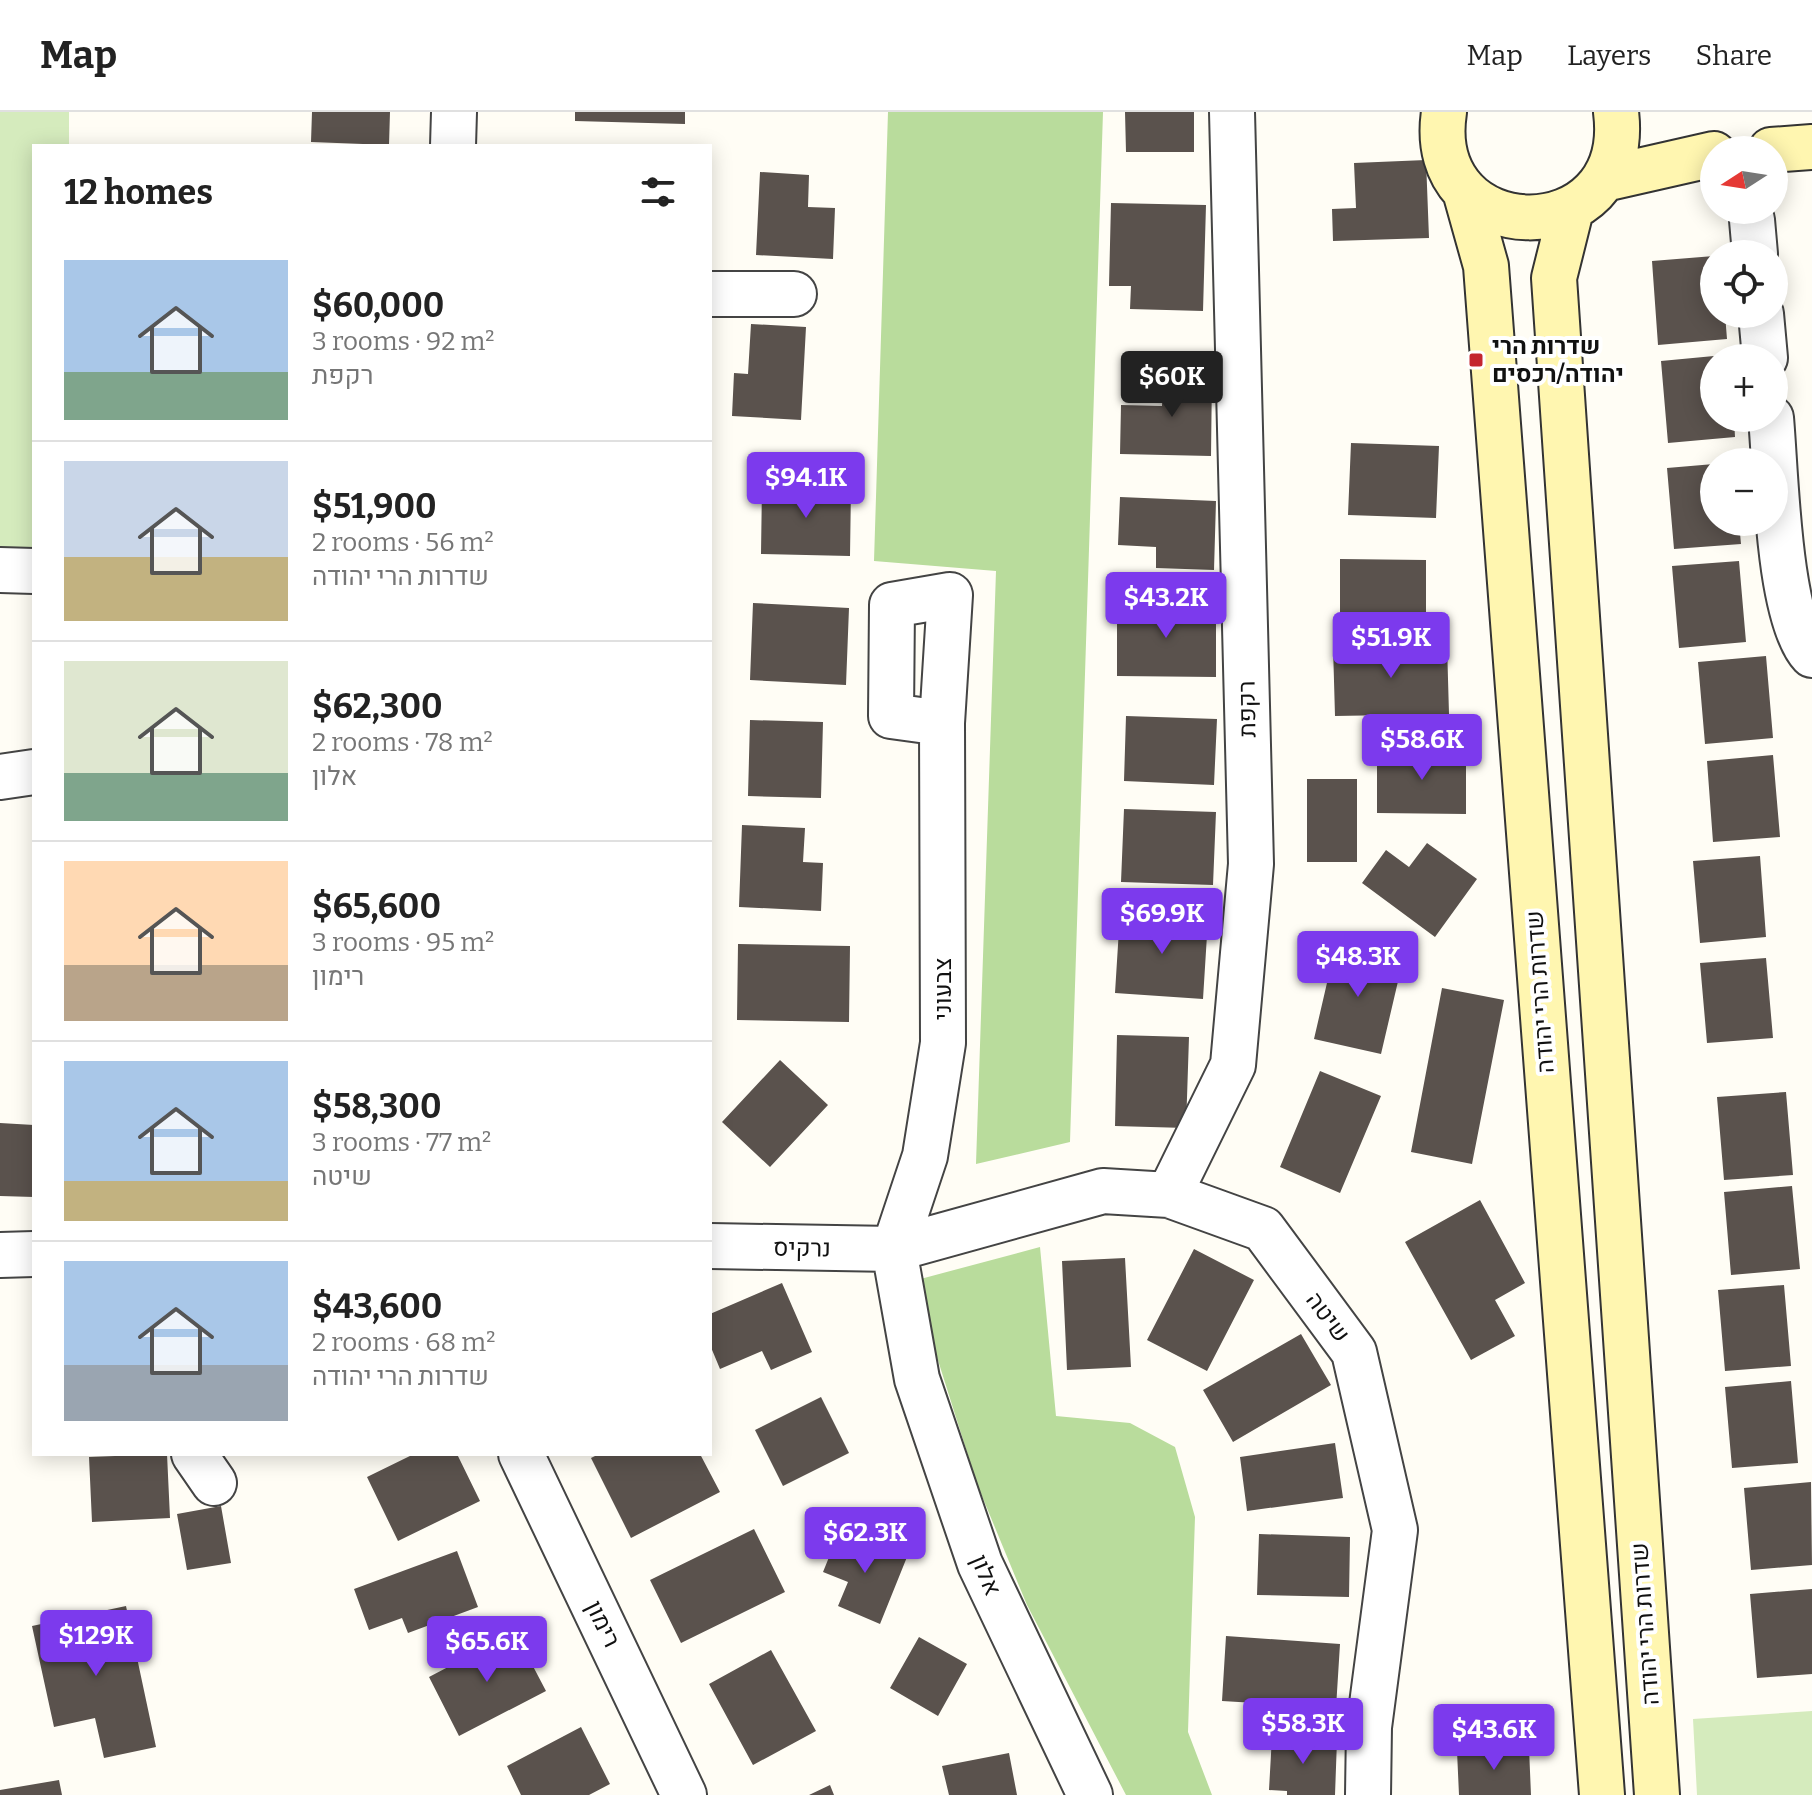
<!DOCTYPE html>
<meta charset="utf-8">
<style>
body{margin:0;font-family:Bitter,Heebo,serif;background:#f2f2f2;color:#222;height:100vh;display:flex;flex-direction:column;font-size:30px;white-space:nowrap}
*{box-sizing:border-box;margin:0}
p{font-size:26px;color:#767676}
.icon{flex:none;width:44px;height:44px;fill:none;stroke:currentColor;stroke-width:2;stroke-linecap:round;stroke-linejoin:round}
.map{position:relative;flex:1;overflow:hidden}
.side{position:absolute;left:32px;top:32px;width:680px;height:1312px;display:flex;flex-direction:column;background:#fff;border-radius:0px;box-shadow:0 4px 20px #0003}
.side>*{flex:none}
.needle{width:52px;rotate:258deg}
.controls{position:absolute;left:1700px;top:24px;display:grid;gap:16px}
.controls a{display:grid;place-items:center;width:88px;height:88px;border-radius:50%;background:#fff;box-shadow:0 4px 20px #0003;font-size:40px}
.price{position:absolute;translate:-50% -68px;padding:0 18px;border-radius:8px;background:#7c3aed;color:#fff;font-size:26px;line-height:52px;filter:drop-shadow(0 2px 4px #0008)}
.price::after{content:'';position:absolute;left:50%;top:48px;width:24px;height:18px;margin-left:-12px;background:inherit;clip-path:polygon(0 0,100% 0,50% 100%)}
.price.on{background:#222;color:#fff}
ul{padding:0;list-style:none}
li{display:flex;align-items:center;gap:24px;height:200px;padding:0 32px}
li+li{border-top:2px solid #e0e0e0}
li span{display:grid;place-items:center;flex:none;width:224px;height:160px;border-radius:0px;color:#555}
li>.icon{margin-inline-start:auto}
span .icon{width:96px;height:96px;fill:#fffc;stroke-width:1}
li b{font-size:34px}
h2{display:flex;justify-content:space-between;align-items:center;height:96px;padding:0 32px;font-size:34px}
header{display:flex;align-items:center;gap:48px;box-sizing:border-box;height:112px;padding:0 40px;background:#fff;border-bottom:2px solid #e0e0e0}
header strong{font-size:38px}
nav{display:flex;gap:44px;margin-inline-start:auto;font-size:28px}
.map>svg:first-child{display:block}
</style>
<header>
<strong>Map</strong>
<nav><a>Map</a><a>Layers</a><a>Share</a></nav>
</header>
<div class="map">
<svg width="1812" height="1683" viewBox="0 0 1812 1683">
<rect width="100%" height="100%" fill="#fffdf5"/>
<path fill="#d5ebbd" d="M0 0H69V34H34V448L0 447Z
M1812 1599V1683H1697L1693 1607Z"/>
<path fill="#b9dc9c" d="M888 0H1103L1070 1030 976 1052 996 459 874 449Z
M1040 1135 1056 1304 1130 1311 1175 1335 1195 1405 1188 1620 1212 1683H1126L1027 1493 977 1372 913 1169Z"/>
<path fill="#5a524d" d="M312 0H390L389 33 311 30Z
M575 0H685V12L575 9Z
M1125 0H1194V40H1126Z
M1426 48 1429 126 1333 129 1332 97 1356 96 1354 51Z
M760 60 809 63 808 95 835 96 833 147 756 143Z
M1111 91 1206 93 1203 199 1130 197 1131 174H1109Z
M1714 144V202H1725L1727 227 1658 233 1652 149Z
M751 212 806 215 801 308 732 304 734 261 748 262Z
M1714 244V306H1734L1735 325 1668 331 1661 249Z
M1163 260 1212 261 1211 344 1120 342 1121 293 1162 294Z
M1351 331 1439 334 1436 406 1348 403Z
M1714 352V410H1739L1741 432 1674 437 1667 356Z
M762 373 851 375 850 444 761 442Z
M1120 385 1216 389 1214 458 1156 456V435L1118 433Z
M1340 447 1426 448V513L1340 512Z
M1739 449 1746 530 1679 536 1672 454Z
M753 491 849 496 846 573 750 568Z
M1117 492 1216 493V565L1117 564Z
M1447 532 1449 602 1335 604 1333 534Z
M1766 544 1773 626 1705 632 1698 550Z
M1126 604 1217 607 1214 673 1124 669Z
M750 608 823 610 821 686 748 684Z
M1377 638 1466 639V702L1377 701Z
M1773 643 1780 725 1713 730 1707 649Z
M1307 667H1357V750H1307Z
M1124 697 1216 700 1213 773 1121 770Z
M742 713 805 716 803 750 823 751 821 799 739 795Z
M1427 731 1477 767 1435 825 1362 771 1386 738 1409 755Z
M1760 744 1766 825 1700 831 1693 749Z
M1120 801 1208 807 1203 887 1115 881Z
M738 832 850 834 849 910 737 908Z
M1336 832 1403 848 1381 942 1314 927Z
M1766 846 1773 926 1707 931 1700 851Z
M1442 876 1504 888 1472 1052 1411 1040Z
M1117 923 1189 925 1186 1016 1115 1014Z
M780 948 828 993 770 1055 722 1010Z
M1320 959 1381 984 1340 1081 1280 1055Z
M1786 980 1793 1063 1724 1068 1717 985Z
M0 1011 34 1013V1085L0 1084Z
M1792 1074 1800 1157 1731 1163 1724 1080Z
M1480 1088 1525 1171 1495 1188 1515 1224 1471 1248 1405 1130Z
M1194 1137 1254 1168 1207 1259 1147 1228Z
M1125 1146 1131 1255 1067 1258 1062 1149Z
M782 1171 812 1240 771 1258 762 1239 720 1257 710 1233V1202Z
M1784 1173 1791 1254 1725 1259 1718 1178Z
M1301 1222 1331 1273 1233 1330 1203 1278Z
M1791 1269 1798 1351 1732 1356 1725 1275Z
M821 1285 849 1341 783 1374 755 1318Z
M1335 1331 1343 1386 1247 1399 1240 1345Z
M167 1342 170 1406 92 1410 89 1345Z
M414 1342H457L480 1389 398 1429 367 1365Z
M599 1342H700L720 1380 631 1426 591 1346Z
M1811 1370 1812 1453 1751 1458 1744 1376Z
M221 1394 231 1451 187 1458 177 1402Z
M754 1417 785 1480 681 1531 650 1468Z
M840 1418 907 1445 880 1512 838 1494 848 1470 823 1460Z
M1259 1422 1350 1425 1349 1485 1257 1483Z
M457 1439 478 1495 408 1521 402 1506 369 1518 354 1477Z
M1812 1477V1562L1757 1566 1750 1482Z
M126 1494 156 1635 104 1646 95 1606 54 1615 32 1514Z
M515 1520 546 1579 459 1624 429 1565Z
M1226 1524 1340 1532 1336 1596 1222 1589Z
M919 1525 967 1552 938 1604 890 1576Z
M771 1538 816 1619 753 1653 709 1572Z
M581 1615 610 1672 589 1683H521L507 1654Z
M1272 1624 1337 1628 1335 1683H1287V1679L1269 1678Z
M1529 1636 1531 1683H1459L1457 1639Z
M1009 1641 1017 1683H949L942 1654Z
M59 1668 62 1683H0V1678Z
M830 1673 834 1683H809Z"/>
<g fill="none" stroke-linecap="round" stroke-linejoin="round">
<defs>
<path id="street" d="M453 34 454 0
M1752 108 1755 142
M710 182H794
M1761 202 1765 246
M1771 306C1776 360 1778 507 1812 543
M0 458 34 459
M942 611 891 604 892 493 950 483 942 611 943 931 925 1044 894 1137 917 1267 980 1452 1090 1683
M0 665 34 660
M1169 1083 1233 953 1251 752 1232 0
M710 1134 894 1137 1103 1079 1169 1083 1263 1117 1354 1240 1395 1418 1369 1615 1368 1683
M0 1143 34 1142
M194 1342 214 1371
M521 1342 684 1683"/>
<path id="secondary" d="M1444 0C1423 139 1634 142 1616 0
M1771 38 1812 35
M1604 67 1714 42
M1465 79 1486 154 1602 1683
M1571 98 1554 166 1657 1683"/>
</defs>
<use href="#street" stroke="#444" stroke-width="48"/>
<use href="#secondary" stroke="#333" stroke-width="48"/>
<use href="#street" stroke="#fff" stroke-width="44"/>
<use href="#secondary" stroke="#fff6b0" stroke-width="44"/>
</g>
<rect fill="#c4262e" stroke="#fff" stroke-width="3" x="1468" y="240" width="16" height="16" rx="4"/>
<g text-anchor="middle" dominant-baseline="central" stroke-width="8" stroke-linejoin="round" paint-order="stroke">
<g font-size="24" font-weight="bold" fill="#111" stroke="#fff" text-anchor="start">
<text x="1492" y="234">שדרות הרי<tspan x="1492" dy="28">יהודה/רכסים</tspan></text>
</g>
<g font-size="24" fill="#111" stroke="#fff">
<text transform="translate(1247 597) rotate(-91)">רקפת</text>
<text transform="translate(943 877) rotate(-90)">צבעוני</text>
<text transform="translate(1540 880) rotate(-94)">שדרות הרי יהודה</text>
<text transform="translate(802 1136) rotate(1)">נרקיס</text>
<text transform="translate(1328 1205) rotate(53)">שיטה</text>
<text transform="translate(986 1463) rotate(67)">אלון</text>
<text transform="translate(603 1512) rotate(64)">רימון</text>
<text transform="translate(1645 1512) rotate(-94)">שדרות הרי יהודה</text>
</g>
</g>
</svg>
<div class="controls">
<a><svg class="needle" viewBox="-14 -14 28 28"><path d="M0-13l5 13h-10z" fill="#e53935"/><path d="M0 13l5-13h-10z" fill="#767676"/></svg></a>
<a><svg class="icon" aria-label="locate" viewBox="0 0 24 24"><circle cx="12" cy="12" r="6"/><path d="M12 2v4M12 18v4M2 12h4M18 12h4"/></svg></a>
<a>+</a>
<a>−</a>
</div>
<b class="price on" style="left:1172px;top:307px">$60K</b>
<b class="price" style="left:806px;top:408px">$94.1K</b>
<b class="price" style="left:1166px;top:528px">$43.2K</b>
<b class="price" style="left:1391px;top:568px">$51.9K</b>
<b class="price" style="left:1422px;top:670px">$58.6K</b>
<b class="price" style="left:1162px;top:844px">$69.9K</b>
<b class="price" style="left:1358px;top:887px">$48.3K</b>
<b class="price" style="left:865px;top:1463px">$62.3K</b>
<b class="price" style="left:96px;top:1566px">$129K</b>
<b class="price" style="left:487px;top:1572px">$65.6K</b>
<b class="price" style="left:1303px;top:1654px">$58.3K</b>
<b class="price" style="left:1494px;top:1660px">$43.6K</b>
<section class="side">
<h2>12 homes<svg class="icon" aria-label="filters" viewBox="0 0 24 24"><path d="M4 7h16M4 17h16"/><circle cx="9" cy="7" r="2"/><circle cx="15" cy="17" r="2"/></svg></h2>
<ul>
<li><span style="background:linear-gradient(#a9c7e8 70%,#7fa58c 0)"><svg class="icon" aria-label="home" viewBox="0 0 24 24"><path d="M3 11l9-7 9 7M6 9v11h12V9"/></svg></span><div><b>$60,000</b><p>3 rooms · 92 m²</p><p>רקפת</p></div></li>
<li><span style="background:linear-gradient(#c9d6e8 60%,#c2b280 0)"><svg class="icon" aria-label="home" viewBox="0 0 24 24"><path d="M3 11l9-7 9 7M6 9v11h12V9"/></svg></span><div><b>$51,900</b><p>2 rooms · 56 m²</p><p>שדרות הרי יהודה</p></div></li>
<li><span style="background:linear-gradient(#dfe7d0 70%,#7fa58c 0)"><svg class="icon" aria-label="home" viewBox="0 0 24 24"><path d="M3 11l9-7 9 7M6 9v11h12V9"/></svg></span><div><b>$62,300</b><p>2 rooms · 78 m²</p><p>אלון</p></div></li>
<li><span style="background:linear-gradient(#ffd9b3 65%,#b9a48a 0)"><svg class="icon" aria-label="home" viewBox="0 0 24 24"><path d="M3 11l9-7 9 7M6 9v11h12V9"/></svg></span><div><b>$65,600</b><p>3 rooms · 95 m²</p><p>רימון</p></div></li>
<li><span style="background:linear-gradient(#a9c7e8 75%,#c2b280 0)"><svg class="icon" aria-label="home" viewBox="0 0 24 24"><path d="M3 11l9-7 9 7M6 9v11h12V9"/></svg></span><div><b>$58,300</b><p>3 rooms · 77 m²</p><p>שיטה</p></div></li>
<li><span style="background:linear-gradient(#a9c7e8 65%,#9aa5b1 0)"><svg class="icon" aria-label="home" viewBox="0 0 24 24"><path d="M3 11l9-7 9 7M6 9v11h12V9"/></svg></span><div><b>$43,600</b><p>2 rooms · 68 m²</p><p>שדרות הרי יהודה</p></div></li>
</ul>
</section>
</div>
